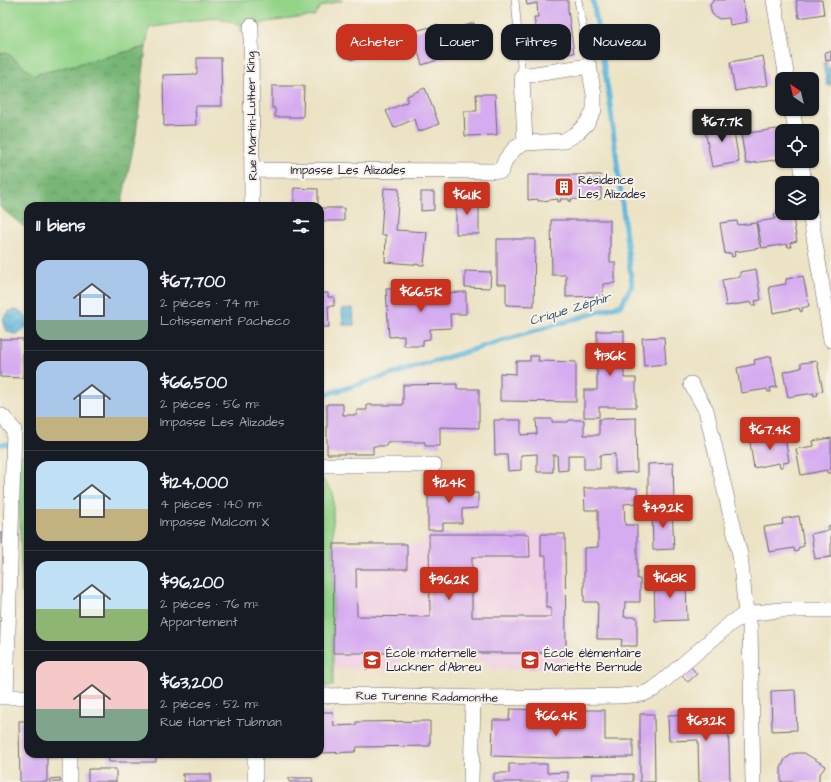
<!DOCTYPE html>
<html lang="fr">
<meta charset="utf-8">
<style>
body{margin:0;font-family:"Architects Daughter",sans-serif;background:#242831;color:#f1f3f6;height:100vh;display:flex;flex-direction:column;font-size:15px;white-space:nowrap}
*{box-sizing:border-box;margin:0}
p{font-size:13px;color:#9ea1a6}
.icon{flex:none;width:22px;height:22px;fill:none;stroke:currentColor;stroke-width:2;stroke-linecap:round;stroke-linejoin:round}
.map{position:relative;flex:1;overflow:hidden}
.side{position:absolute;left:24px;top:202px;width:300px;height:556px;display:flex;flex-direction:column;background:#171b24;border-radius:12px;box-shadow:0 1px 3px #0004}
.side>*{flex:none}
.banner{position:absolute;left:336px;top:24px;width:380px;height:36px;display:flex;gap:8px}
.needle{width:26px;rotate:325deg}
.tools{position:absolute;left:775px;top:72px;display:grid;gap:8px}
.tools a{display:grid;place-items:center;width:44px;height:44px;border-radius:8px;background:#171b24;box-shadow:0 1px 3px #0004;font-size:20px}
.price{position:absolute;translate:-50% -34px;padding:0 9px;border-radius:4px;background:#c8321e;color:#fff;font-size:13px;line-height:26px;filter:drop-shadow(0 1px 2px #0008)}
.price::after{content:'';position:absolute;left:50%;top:24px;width:12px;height:9px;margin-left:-6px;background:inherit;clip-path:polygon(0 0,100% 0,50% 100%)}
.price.selected{background:#222;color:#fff}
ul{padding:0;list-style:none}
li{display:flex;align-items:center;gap:12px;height:100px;padding:0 12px}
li+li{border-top:1px solid #363941}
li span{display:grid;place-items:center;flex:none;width:112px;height:80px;border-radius:12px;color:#555}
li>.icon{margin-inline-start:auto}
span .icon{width:48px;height:48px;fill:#fffc;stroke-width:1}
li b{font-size:17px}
h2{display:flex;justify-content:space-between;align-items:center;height:48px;padding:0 12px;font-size:17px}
.tag{padding:0 14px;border-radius:12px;background:#171b24;box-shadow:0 1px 3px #0004;font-size:14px;line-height:36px}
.tag.selected{background:#c8321e;color:#fff}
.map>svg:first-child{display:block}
</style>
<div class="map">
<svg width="831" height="782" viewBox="0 0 831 782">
<defs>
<pattern id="forest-crowns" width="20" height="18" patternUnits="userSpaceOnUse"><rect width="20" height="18" fill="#77b676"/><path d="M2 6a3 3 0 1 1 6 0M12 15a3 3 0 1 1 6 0" fill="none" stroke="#619462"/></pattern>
<pattern id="water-waves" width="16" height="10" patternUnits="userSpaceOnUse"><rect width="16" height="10" fill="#5eb6db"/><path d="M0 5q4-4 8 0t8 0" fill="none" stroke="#4d94b3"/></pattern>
</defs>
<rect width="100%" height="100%" fill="#f7f3e8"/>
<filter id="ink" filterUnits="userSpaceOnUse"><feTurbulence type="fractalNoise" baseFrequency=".025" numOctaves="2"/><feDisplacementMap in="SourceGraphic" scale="8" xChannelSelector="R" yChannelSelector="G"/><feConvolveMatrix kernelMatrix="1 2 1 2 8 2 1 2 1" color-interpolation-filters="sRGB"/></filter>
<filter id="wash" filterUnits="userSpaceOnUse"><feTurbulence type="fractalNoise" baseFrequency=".012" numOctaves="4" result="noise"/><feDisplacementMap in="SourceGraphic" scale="16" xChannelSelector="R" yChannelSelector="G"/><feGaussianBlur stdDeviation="0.9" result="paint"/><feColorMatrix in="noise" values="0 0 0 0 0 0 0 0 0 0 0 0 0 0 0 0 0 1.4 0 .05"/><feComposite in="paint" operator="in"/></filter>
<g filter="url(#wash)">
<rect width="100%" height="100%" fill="#ece3c4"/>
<path fill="#f0d0e4" d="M429 534H565L567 668 491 670 484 662 403 660 397 670 334 668V544H425V535Z"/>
<path fill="#94d48a" stroke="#5b7b62" d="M0 0H343L320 7 314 16 267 22 240 32 239 25 218 17 149 28 146 47 34 75 7 53 0 54Z
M18 455H28V593H22Z
M320 476 333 492V686H320Z"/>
<path fill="url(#forest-crowns)" stroke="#4c6c58" d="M146 47 136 134 121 206H28V230L0 207V157L2 149H0V54L7 53 34 75Z"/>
<path fill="url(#water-waves)" stroke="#406c8b" d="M826 61 828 69 831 68 830 79 831 85H827L823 63Z
M353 308 354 325H343L342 309Z
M3 322a12 12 0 1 1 24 0a12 12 0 1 1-24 0Z"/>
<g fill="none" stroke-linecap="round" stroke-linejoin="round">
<path stroke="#5eb6db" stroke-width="5" d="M320 396 621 305 632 285 609 96 593 0
M0 444H8"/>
</g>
<g id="blocks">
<path fill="#d6acf0" d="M526 0H568V10L574 53 540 57 534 17H538L537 3 527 5Z
M714 0H743L747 22 730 25 729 18 719 19 712 14 710 5Z
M796 0H822L824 14 799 18Z
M474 23 479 37 449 46 451 56 422 65 412 32 437 25 440 33Z
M372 24 379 51 351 60 344 33Z
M831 51V60L826 61 825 52Z
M763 56 768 85 735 91 730 62Z
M197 58H221L222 106H195L196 125 164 126 163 75 197 74Z
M272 86H304L303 117H275V108H272Z
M425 88 439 124 418 132 414 119 394 128 386 111 407 102V96Z
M476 94H495L497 135 465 136 464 111H477Z
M732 120 739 162 712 167 704 125Z
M777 129 781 159 746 164 741 134Z
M528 175H601V199H591V200L571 199V202L569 201V199H560L561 201 558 202V199L542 201H538V199L528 200Z
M294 188 318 189V206H294Z
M384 188 399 189 396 230 427 232 424 265 385 262 386 235H381Z
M421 192H434V210L421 211Z
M456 198 479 199V234H456Z
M320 208H344V221H320Z
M781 213H792L797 241 790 243 791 247H788L787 244 762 248 757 222 775 219 774 214Z
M551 220H610V262H615V283L603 284V296L566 297V275H552Z
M737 221 738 225 756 223 760 248 734 252 735 256 732 257 731 253 725 254 720 223Z
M497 239H535L534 306 506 305V284H497Z
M756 269 761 300 755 301 756 305H752V302L726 306 722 280 740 277V272Z
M465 271 491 272 490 288 465 287Z
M803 276 809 306 802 308V312L800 311 799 308 773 313 769 287 786 284V279Z
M428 287V293L466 292V314H450L451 328 430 329V339L423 340V346H404V336L389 337 386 289Z
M320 293H328V297H334V306H328L329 327H320Z
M597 331H624V378H636V407H599V417H584V390H597Z
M664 337 666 364 644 366 642 338Z
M0 339H23V378L0 377Z
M530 356H539L538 361 576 362V402L500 401V373L516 374V361H530Z
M771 356 777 387 770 388 771 392H768L767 389 741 393 737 368 755 364 754 360Z
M817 361 823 391 817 392 818 395 814 396V393L788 397 783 372 801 368V363Z
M457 384V389H479V428L440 427V446H425V442H387L386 446H373V454H327V404H343V415H357V410H367V405H403V385Z
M636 418 637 472 615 473V454L600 455V469H584V455H568V470L558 471 557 455H553V472H537V454L521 455V470L508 471 507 455H495L494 420H521V435L537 434 536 419H552V422H568L569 420H584V435H599V419Z
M784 431 789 462 783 463V467H780L779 463 754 468 750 443 767 439 766 434Z
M831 438V469H829L831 473H827V470L801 475 796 449 814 446 813 441Z
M673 463 674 502 648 503V464Z
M443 477H462V493H478V508L462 509V523H443V530H428V493H442Z
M584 488H637V503L624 504 625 525H637V579H640V602H625L624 617H637V646H621L622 639H597L598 602H584V548L598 547V510H585Z
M672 508 674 549 653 550 652 509Z
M799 516 804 546 798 548V551L795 552 794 548 769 552 764 527 783 524 782 519Z
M831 525V557L815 559 811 534 829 530 828 526Z
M0 533H3V543H0Z
M429 534H529L530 557H472V617H551V608H546V556H541V534H565L566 653H535V669H525V653H377V669H366V653H333L334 544H407V569H356L357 616 430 617Z
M654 578H686L687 620 655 621Z
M690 666 697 674 688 682 681 674Z
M795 690 797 730 772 731 771 691Z
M510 709 547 710V721L585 720 586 710H605V740H633V757L553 758 492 756 493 720H509Z
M320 712H333L334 726 356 725V722L430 721V746L357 747 355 752 320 753Z
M728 713 730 782H699L698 740 669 741 668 715Z
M640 714H654L655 782H640Z
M19 721H28V754H56V757H47V782H20Z
M794 753H804L826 766 819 775V782H781V768L785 759Z
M108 754H164V757H156V762H109Z
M509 764H547V773L568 772V782H494V773H509Z
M88 769H116V782H88Z
M182 774H211V782H184V776H182Z
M592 774H633V782H592Z
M60 778 61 782H51L50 779Z
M289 778H312L313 782H289Z"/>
</g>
</g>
<g filter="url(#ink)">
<use href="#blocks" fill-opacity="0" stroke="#69666b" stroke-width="1"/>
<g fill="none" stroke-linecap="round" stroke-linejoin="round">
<defs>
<path id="service" d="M515 0 522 76
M578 0 589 66"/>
<path id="minor" d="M774 0 787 79
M251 26 252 206
M792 109 796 131
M801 161 804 183
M252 170 501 171 506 159 515 148 525 143 564 141 577 133 587 123 594 110V95L589 66 522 76 525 143
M810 213 831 340
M691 384 706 410 740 555 746 614 750 627 753 782
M0 415 4 418 14 430 6 697
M320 465H434
M320 696 372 695 485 698 620 696 643 694 654 689 731 623 746 614 780 610H831
M0 697H28
M70 754V782
M255 754V782
M471 782 473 698"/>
</defs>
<use href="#service" stroke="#69666b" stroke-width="8"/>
<use href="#minor" stroke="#69666b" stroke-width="16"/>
<use href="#service" stroke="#fff" stroke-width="7"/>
<use href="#minor" stroke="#fff" stroke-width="15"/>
</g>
</g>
<defs>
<symbol id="building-square" viewBox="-11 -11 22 22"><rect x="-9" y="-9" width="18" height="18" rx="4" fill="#c8321e" stroke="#f7f3e8"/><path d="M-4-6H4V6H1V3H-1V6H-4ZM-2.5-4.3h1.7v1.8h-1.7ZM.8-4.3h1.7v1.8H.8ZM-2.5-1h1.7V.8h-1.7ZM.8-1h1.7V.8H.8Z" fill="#fff"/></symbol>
<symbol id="school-square" viewBox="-11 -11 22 22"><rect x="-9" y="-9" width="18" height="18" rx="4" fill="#c8321e" stroke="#f7f3e8"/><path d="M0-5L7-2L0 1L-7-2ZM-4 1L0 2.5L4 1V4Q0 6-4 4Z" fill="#fff"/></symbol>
</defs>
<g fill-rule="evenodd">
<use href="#building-square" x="553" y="176" width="22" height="22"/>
<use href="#school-square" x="361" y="649" width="22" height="22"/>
<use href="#school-square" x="519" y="649" width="22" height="22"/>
</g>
<g text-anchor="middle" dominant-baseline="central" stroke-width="4" stroke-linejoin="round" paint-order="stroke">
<g font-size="12" fill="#22223b" stroke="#f7f3e8">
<text transform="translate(252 116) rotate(-91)">Rue Martin-Luther King</text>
<text x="348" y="170">Impasse Les Alizades</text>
<text transform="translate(427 697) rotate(1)">Rue Turenne Radamonthe</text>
</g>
<g font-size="12" fill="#22223b" stroke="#f7f3e8" text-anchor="start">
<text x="578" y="180">Résidence<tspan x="578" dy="14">Les Alizades</tspan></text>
<text x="386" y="653">École maternelle<tspan x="386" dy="14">Luckner d'Abreu</tspan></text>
<text x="544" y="653">École élémentaire<tspan x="544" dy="14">Mariette Bernude</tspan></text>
</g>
<g font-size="13" font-style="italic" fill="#375673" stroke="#f7f3e8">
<text transform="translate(570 309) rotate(-17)">Crique Zéphir</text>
</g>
</g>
</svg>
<div class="tools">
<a><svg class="needle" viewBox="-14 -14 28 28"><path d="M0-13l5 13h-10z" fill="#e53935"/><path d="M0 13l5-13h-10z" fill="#9ea1a6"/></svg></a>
<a><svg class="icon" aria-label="locate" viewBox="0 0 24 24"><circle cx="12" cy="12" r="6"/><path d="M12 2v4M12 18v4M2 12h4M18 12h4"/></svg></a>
<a><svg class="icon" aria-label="layers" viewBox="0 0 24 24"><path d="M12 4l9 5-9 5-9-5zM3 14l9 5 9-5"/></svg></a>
</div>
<b class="price selected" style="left:722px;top:143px">$67.7K</b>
<b class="price" style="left:467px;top:216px">$61.1K</b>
<b class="price" style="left:421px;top:313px">$66.5K</b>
<b class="price" style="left:610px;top:377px">$136K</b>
<b class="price" style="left:770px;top:451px">$67.4K</b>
<b class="price" style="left:449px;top:504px">$124K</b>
<b class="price" style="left:663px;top:529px">$49.2K</b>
<b class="price" style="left:670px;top:599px">$168K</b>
<b class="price" style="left:449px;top:601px">$96.2K</b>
<b class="price" style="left:556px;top:737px">$66.4K</b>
<b class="price" style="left:706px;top:742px">$63.2K</b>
<div class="banner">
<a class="tag selected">Acheter</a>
<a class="tag">Louer</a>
<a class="tag">Filtres</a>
<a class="tag">Nouveau</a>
</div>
<section class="side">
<h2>11 biens<svg class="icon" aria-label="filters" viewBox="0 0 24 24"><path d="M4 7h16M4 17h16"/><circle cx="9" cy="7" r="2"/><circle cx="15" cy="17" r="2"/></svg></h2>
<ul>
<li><span style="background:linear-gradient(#a9c7e8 75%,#7fa58c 0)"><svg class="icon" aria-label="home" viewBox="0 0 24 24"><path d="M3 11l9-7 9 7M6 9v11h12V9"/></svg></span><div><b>$67,700</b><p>2 pièces · 74 m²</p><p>Lotissement Pacheco</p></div></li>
<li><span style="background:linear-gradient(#a9c7e8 70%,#c2b280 0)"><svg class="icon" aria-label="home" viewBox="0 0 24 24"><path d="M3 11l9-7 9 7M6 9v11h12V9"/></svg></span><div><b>$66,500</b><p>2 pièces · 56 m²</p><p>Impasse Les Alizades</p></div></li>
<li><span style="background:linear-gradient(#bfe0f5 60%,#c2b280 0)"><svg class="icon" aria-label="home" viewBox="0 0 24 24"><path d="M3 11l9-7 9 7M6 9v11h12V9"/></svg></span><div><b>$124,000</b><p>4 pièces · 140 m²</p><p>Impasse Malcom X</p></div></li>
<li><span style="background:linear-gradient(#bfe0f5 60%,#8fb573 0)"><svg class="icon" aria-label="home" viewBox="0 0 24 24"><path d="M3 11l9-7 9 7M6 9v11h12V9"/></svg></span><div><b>$96,200</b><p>2 pièces · 76 m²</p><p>Appartement</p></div></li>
<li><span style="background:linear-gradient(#f6c9c9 60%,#7fa58c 0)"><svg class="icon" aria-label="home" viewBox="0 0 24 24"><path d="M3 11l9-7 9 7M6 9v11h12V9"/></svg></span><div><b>$63,200</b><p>2 pièces · 52 m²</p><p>Rue Harriet Tubman</p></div></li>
</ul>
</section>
</div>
